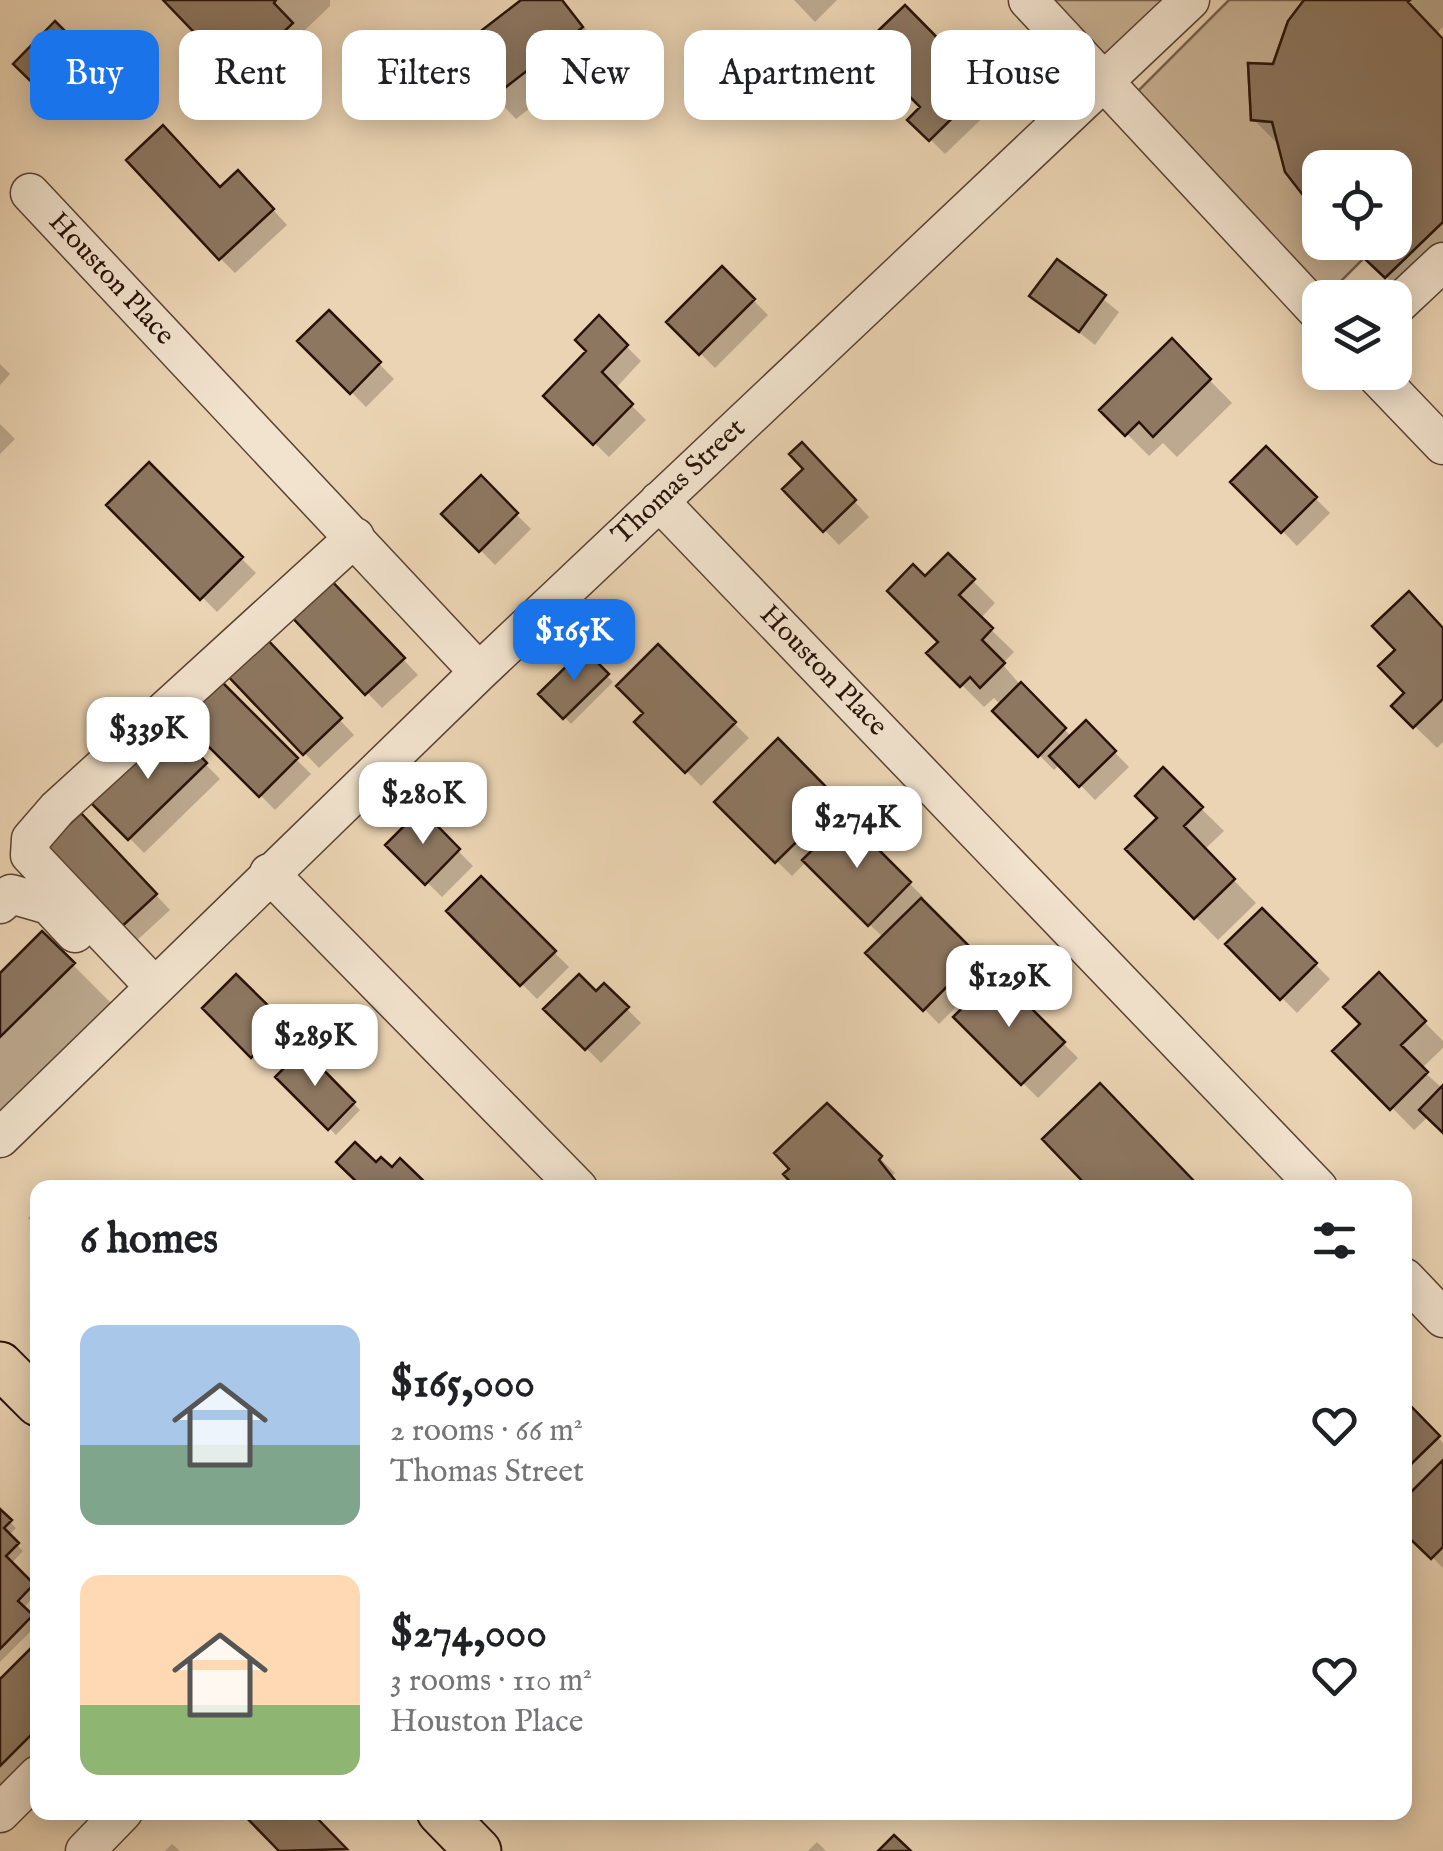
<!DOCTYPE html>
<meta charset="utf-8">
<style>
body{margin:0;font-family:"IM FELL English",serif;background:#f6f6f6;color:#202124;height:100vh;display:flex;flex-direction:column;font-size:38px;white-space:nowrap}
*{box-sizing:border-box;margin:0}
p{font-size:32px;color:#757577}
.icon{flex:none;width:55px;height:55px;fill:none;stroke:currentColor;stroke-width:2;stroke-linecap:round;stroke-linejoin:round}
.map{position:relative;flex:1;overflow:hidden}
.side{position:absolute;left:30px;top:1180px;width:1382px;height:640px;display:flex;flex-direction:column;background:#fff;border-radius:20px;box-shadow:0 5px 25px #0003}
.side>*{flex:none}
.top-card{position:absolute;left:30px;top:30px;width:1385px;height:90px;display:flex;gap:20px}
.fabs{position:absolute;left:1302px;top:150px;display:grid;gap:20px}
.fabs a{display:grid;place-items:center;width:110px;height:110px;border-radius:20px;background:#fff;box-shadow:0 5px 25px #0003;font-size:50px}
.price{position:absolute;translate:-50% -85px;padding:0 22px;border-radius:20px;background:#fff;color:#222;font-size:32px;line-height:65px;filter:drop-shadow(0 2px 5px #0008)}
.price::after{content:'';position:absolute;left:50%;top:60px;width:30px;height:22px;margin-left:-15px;background:inherit;clip-path:polygon(0 0,100% 0,50% 100%)}
.price.active{background:#1a73e8;color:#fff}
ul{padding:0;list-style:none}
li{display:flex;align-items:center;gap:30px;height:250px;padding:0 50px}
li span{display:grid;place-items:center;flex:none;width:280px;height:200px;border-radius:20px;color:#555}
li>.icon{margin-inline-start:auto}
span .icon{width:120px;height:120px;fill:#fffc;stroke-width:1}
li b{font-size:42px}
h2{display:flex;justify-content:space-between;align-items:center;height:120px;padding:0 50px;font-size:42px}
.chip{padding:0 35px;border-radius:20px;background:#fff;box-shadow:0 5px 25px #0003;font-size:35px;line-height:90px}
.chip.active{background:#1a73e8;color:#fff}
.map>svg:first-child{display:block}
</style>
<div class="map">
<svg width="1443" height="1851" viewBox="0 0 1443 1851">
<rect width="100%" height="100%" fill="#ebd4b3"/>
<filter id="stains"><feTurbulence type="fractalNoise" baseFrequency=".002" numOctaves="4"/><feColorMatrix values="0 0 0 0 .2 0 0 0 0 .09 0 0 0 0 .02 0 0 0 .5 -.17"/></filter>
<radialGradient id="worn" r=".72"><stop offset=".6" stop-color="#630" stop-opacity="0"/><stop offset="1" stop-color="#630" stop-opacity=".3"/></radialGradient>
<path fill="#cab396" stroke="#79624f" stroke-width="2.5" d="M1028 0H1188L1105 82Z
M1229 0H1304L1288 21 1273 64 1248 63 1251 120 1272 122 1320 217V242L1347 243 1364 258 1330 292 1334 297 1320 298 1126 103Z"/>
<path fill="#0003" d="M166 0H330V6L301 34 321 54 269 105Z
M525 0H563L603 51 516 119 494 96Z
M794 0H837L815 22Z
M1307 0H1443V27L1436 34 1443 41V280L1417 306 1349 242H1395V168H1320V213L1282 148 1253 119Z
M905 9 998 103 945 154 911 120 924 107Z
M55 25 106 75 67 114 17 64Z
M253 188 287 225 235 273 220 258Z
M1057 262 1119 312 1095 345 1033 296Z
M722 269 768 315 715 368 669 322Z
M329 313 394 379 366 407 301 341Z
M599 319 641 361 615 389 646 420 609 457 546 396 590 351Z
M1172 342 1232 403 1177 457 1163 443 1149 456 1103 410Z
M0 364 10 374 0 385Z
M0 424 15 439 0 454Z
M1266 449 1330 513 1297 546 1234 482Z
M816 460 869 517 839 545 785 489Z
M149 466 256 573 217 612 110 505Z
M481 479 531 529 495 565 445 514Z
M948 556 995 603 980 619 1014 652 1002 664 1024 689 1072 737 1086 723 1129 767 1095 800 1060 764 1054 770 995 711 1001 705 994 698 984 707 930 653 941 642 925 579Z
M327 579 418 675 382 708 291 613Z
M1443 630V742L1437 748 1394 706 1407 693Z
M264 640 354 735 319 768 229 673Z
M658 647 749 738 701 786 638 722 647 713Z
M584 653 613 682 571 724 542 694Z
M218 682 311 774 275 810 183 717Z
M169 727 220 779 144 853 93 801Z
M778 742 852 817 847 821 924 898 921 901 991 972 939 1024 869 953 884 938 869 924 807 861 792 876 717 802Z
M1163 771 1224 831 1204 850 1256 903 1218 940 1129 849 1160 818Z
M421 813 473 866 442 897 389 845Z
M96 831 170 910 133 944 118 929Z
M481 880 569 967 537 999 449 911Z
M1262 911 1330 979 1297 1013 1228 944Z
M42 934 115 1007 0 1122V976Z
M1379 976 1443 1041V1048L1421 1069 1443 1089V1130L1429 1116 1414 1130 1336 1051 1363 1024Z
M236 977 290 1031 259 1062 205 1008Z
M997 977 1078 1058 1038 1098 957 1017Z
M604 986 641 1023 601 1063 547 1009 596 995Z
M303 1053 360 1110 336 1135 278 1077Z
M827 1107 895 1173 892 1176 902 1188H799Z
M38 1208V1227L28 1218Z
M1405 1403 1443 1443V1568L1405 1530V1501L1411 1495 1405 1490Z
M0 1512 16 1528 8 1536 23 1551 11 1564 38 1591 23 1609 38 1624 0 1662Z
M38 1645V1757L0 1796V1683Z
M245 1812H308L346 1851H283Z
M817 1842 826 1851H808Z
M172 1844 180 1851H165Z"/>
<path fill="#8d7761" stroke="#281208" stroke-width="2.5" d="M163 0H276L274 3 293 23 237 77Z
M521 0H562L583 27 492 98 455 51Z
M1304 0H1410L1408 2 1443 39V222L1385 278 1347 242H1395V168H1320V217L1285 172 1272 122 1251 120 1248 63 1273 64 1288 21Z
M905 5 985 86 929 141 907 120 920 107 861 47Z
M55 21 93 59 51 101 13 64Z
M163 125 220 187 238 170 274 209 219 260 126 160Z
M1057 259 1106 295 1079 332 1029 296Z
M722 266 755 299 699 355 666 322Z
M329 310 381 362 350 394 297 341Z
M599 315 628 345 602 372 633 404 593 445 543 396 586 351 575 340Z
M1172 338 1211 379 1153 437 1139 422 1125 436 1099 410Z
M802 442 856 500 823 532 782 489 803 469 789 454Z
M1266 446 1317 497 1281 533 1230 482Z
M149 462 243 557 200 600 106 505Z
M481 475 518 513 479 552 441 514Z
M948 553 975 579 959 595 993 628 982 640 1005 663 980 688 970 677 960 687 926 653 938 642 887 591 913 564 925 576Z
M327 576 405 658 365 695 288 613Z
M1409 591 1443 628V699L1413 728 1391 706 1404 693 1378 666 1395 650 1372 626Z
M264 636 342 718 303 755 225 673Z
M658 644 736 722 685 773 634 722 643 713 616 686Z
M584 649 609 674 563 719 538 694Z
M218 678 298 758 259 797 179 717Z
M1021 682 1066 728 1038 757 992 711Z
M1086 720 1116 751 1079 787 1049 756Z
M169 723 207 763 128 840 89 801Z
M778 738 839 800 775 863 714 802Z
M1163 767 1203 807 1184 826 1235 879 1194 919 1125 849 1157 818 1135 796Z
M421 809 460 849 425 885 385 845Z
M81 813 157 894 117 931 41 851Z
M846 817 911 882 868 926 802 860Z
M481 876 556 951 520 986 446 911Z
M921 898 978 955 923 1011 865 953Z
M1262 908 1317 963 1280 1000 1225 944Z
M42 931 75 963 0 1037V973Z
M1379 972 1426 1021 1401 1045 1428 1072 1390 1110 1332 1051 1360 1024 1343 1007Z
M236 974 285 1022 251 1058 202 1008Z
M579 974 596 991 604 983 629 1007 585 1050 543 1009Z
M997 974 1065 1042 1021 1085 953 1017Z
M303 1049 355 1102 328 1130 275 1077Z
M1100 1083 1193 1180 1186 1188H1089L1042 1139Z
M1443 1085V1133L1419 1110Z
M827 1103 882 1156 879 1160 901 1188H796L783 1174 789 1169 774 1153Z
M355 1142 376 1162 381 1157 392 1167 400 1158 431 1188H363L336 1162Z
M1405 1400 1440 1436 1405 1470Z
M1443 1460V1547L1431 1559 1405 1534V1498Z
M0 1509 12 1520 4 1528 19 1543 6 1556 34 1584 18 1601 33 1615 0 1649Z
M38 1641V1728L0 1766V1679Z
M241 1812H311L347 1849 279 1851Z
M894 1835 911 1851H878Z"/>
<g fill="none" stroke-linecap="round" stroke-linejoin="round">
<defs>
<path id="minor" d="M1028 0 1320 314
M30 193 479 672
M1395 307 1443 262
M1373 372 1443 445
M659 501 1318 1188
M269 873 578 1188
M0 904 11 894 49 905 75 933
M154 986 30 855 31 839 57 809 355 537
M0 1138 479 672 1190 0
M1405 1278 1443 1318
M0 1813 38 1775
M85 1851 123 1812"/>
<path id="major" d="M0 1365 38 1403
M440 1812 478 1851"/>
</defs>
<use href="#minor" stroke="#594233" stroke-width="41"/>
<use href="#major" stroke="#281208" stroke-width="49"/>
<use href="#minor" stroke="#f2e3ce" stroke-width="38"/>
<use href="#major" stroke="#ebd4b3" stroke-width="45"/>
</g>
<g text-anchor="middle" dominant-baseline="central" stroke-width="8" stroke-linejoin="round" paint-order="stroke">
<g font-size="28" fill="#281208" stroke="#f2e3ce">
<text transform="translate(111 279) rotate(47)">Houston Place</text>
<text transform="translate(679 482) rotate(-43)">Thomas Street</text>
<text transform="translate(823 671) rotate(46)">Houston Place</text>
</g>
</g>
<rect width="100%" height="100%" filter="url(#stains)"/>
<rect width="100%" height="100%" fill="url(#worn)"/>
</svg>
<div class="fabs">
<a><svg class="icon" aria-label="locate" viewBox="0 0 24 24"><circle cx="12" cy="12" r="6"/><path d="M12 2v4M12 18v4M2 12h4M18 12h4"/></svg></a>
<a><svg class="icon" aria-label="layers" viewBox="0 0 24 24"><path d="M12 4l9 5-9 5-9-5zM3 14l9 5 9-5"/></svg></a>
</div>
<b class="price active" style="left:574px;top:684px">$165K</b>
<b class="price" style="left:148px;top:782px">$339K</b>
<b class="price" style="left:423px;top:847px">$280K</b>
<b class="price" style="left:857px;top:871px">$274K</b>
<b class="price" style="left:1009px;top:1030px">$129K</b>
<b class="price" style="left:315px;top:1089px">$289K</b>
<div class="top-card">
<a class="chip active">Buy</a>
<a class="chip">Rent</a>
<a class="chip">Filters</a>
<a class="chip">New</a>
<a class="chip">Apartment</a>
<a class="chip">House</a>
</div>
<section class="side">
<h2>6 homes<svg class="icon" aria-label="filters" viewBox="0 0 24 24"><path d="M4 7h16M4 17h16"/><circle cx="9" cy="7" r="2"/><circle cx="15" cy="17" r="2"/></svg></h2>
<ul>
<li><span style="background:linear-gradient(#a9c7e8 60%,#7fa58c 0)"><svg class="icon" aria-label="home" viewBox="0 0 24 24"><path d="M3 11l9-7 9 7M6 9v11h12V9"/></svg></span><div><b>$165,000</b><p>2 rooms · 66 m²</p><p>Thomas Street</p></div><svg class="icon" aria-label="heart" viewBox="0 0 24 24"><path d="M12 20l-8-8c-3-5 5-10 8-4 3-6 11-1 8 4z"/></svg></li>
<li><span style="background:linear-gradient(#ffd9b3 65%,#8fb573 0)"><svg class="icon" aria-label="home" viewBox="0 0 24 24"><path d="M3 11l9-7 9 7M6 9v11h12V9"/></svg></span><div><b>$274,000</b><p>3 rooms · 110 m²</p><p>Houston Place</p></div><svg class="icon" aria-label="heart" viewBox="0 0 24 24"><path d="M12 20l-8-8c-3-5 5-10 8-4 3-6 11-1 8 4z"/></svg></li>
</ul>
</section>
</div>
